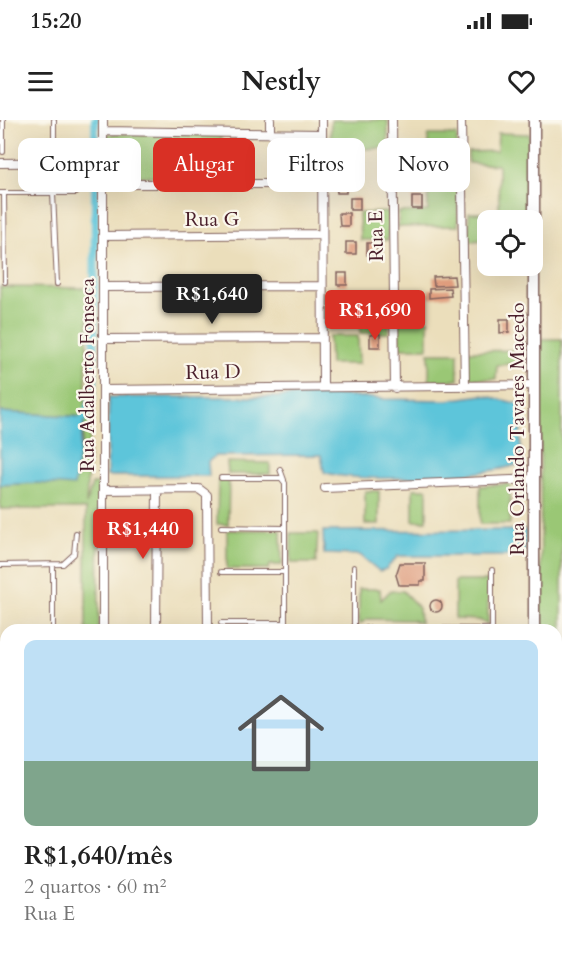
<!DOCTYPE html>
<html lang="pt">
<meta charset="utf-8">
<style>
body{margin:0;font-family:Cardo,serif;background:#f6f6f6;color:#222;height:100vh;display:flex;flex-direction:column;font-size:22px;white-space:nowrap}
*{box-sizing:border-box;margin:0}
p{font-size:20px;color:#767676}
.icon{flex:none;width:33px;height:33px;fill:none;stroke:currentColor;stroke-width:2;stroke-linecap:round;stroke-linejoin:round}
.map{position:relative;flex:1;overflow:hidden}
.drawer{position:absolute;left:0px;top:504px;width:562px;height:332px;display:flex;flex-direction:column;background:#fff;border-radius:18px 18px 0 0;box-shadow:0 6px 24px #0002}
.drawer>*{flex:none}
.banner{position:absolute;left:18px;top:18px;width:526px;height:54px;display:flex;gap:12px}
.controls{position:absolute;left:477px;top:90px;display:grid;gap:12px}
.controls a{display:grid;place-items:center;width:66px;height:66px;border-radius:12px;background:#fff;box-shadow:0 6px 24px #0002;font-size:30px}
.price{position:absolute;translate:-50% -51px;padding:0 14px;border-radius:6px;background:#d93025;color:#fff;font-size:20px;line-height:39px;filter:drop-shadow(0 2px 3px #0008)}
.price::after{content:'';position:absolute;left:50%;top:36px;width:18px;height:14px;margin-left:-9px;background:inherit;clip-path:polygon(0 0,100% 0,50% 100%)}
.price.current{background:#222;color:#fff}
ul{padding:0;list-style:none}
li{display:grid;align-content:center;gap:12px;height:318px;padding:0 24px}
li span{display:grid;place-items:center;height:186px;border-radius:12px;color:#555}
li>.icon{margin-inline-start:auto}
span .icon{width:108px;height:108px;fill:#fffc;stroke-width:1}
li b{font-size:26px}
.pill{padding:0 21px;border-radius:12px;background:#fff;box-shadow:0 6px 24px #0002;font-size:21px;line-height:54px}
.pill.current{background:#d93025;color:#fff}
.status{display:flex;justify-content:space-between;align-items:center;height:42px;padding:0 30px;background:#fff;direction:ltr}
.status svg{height:16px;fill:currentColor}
header{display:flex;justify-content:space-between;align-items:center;height:78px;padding:0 24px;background:#fff;font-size:27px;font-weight:700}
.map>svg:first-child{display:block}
</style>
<div class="status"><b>15:20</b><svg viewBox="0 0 49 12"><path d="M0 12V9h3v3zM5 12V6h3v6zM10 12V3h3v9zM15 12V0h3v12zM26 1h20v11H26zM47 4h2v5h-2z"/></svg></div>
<header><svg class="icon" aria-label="menu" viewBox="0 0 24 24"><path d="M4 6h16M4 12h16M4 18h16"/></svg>Nestly<svg class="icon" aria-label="heart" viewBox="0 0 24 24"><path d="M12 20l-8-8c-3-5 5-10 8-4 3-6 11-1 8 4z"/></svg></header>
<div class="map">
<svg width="562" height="835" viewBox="0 0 562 835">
<rect width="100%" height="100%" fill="#fbf7ec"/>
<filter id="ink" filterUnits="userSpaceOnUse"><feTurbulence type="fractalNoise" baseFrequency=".0167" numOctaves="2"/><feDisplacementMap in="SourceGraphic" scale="12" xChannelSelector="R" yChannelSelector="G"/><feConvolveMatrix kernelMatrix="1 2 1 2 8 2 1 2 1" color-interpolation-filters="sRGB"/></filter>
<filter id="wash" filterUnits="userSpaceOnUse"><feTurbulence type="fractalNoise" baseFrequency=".008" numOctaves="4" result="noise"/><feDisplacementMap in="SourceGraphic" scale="24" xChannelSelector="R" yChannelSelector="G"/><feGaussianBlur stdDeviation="1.35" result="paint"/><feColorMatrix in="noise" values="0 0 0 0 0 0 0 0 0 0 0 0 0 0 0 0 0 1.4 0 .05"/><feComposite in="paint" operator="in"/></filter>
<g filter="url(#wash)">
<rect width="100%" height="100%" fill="#ebdebb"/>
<path fill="#9ac775" stroke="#727350" stroke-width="1.5" d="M331 0H388V28L359 29 358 60H329Z
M221 13 222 57 111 56 107 14Z
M498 13 529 14 530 90H499L498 45 468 43V32L497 31Z
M428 15H457L458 106 398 107 399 92 428 91V60H399V52H428Z
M388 92V120H360L359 93Z
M469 93H497V100H488L487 120 469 121Z
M0 167 89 168 85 297 0 292Z
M359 185H388L389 213H360Z
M399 200H428V228H400Z
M329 216H358L359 244H330Z
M540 219H562V806H556V510H541Z
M527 230V243L497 245 496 259H468L467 231Z
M429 233H458V260H429Z
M85 297H91L86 385 92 364H98L99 510H86V389H0V365L36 363 82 327Z
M227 342 270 343V354H228Z
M218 359 229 360 228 405 217 404Z
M510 364V404H480V366Z
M413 369H427V401H413Z
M365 371H379V404H365Z
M227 410H281L282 445H270L269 449H227Z
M291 413H318L316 443H291Z
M455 461H488V505L479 500 455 499Z
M359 469H380L381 480 390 471H403L419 488 420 503 412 500 367 499 359 505Z
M521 830 523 835H0V832Z"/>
<path fill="#5dc5da" stroke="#547282" stroke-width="1.5" d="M318 273 384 279 447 280 482 275 520 284 521 343C492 357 354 364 324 352L321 335 215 336 208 342 209 356H107L109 277H277Z
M0 292 85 297 74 366 36 363 0 365Z
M526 410 525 436H398L386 449 379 451 360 435 324 434 323 411Z"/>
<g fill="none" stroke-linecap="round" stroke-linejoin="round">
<path stroke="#5dc5da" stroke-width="8" d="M95 37V0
M85 297 92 279 94 260 95 48"/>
</g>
<g id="blocks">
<path fill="#df9c7d" d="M336 61H346V73H337Z
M412 77H422V89H412Z
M350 78H360V90H350Z
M339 93H349V106H340Z
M346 122H356V134H346Z
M367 123H377V135H367Z
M337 153H347V165H337Z
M454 156 455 165 434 166 433 157Z
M450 168 451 176 429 178V169Z
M500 199H509V212L500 213Z
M380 214V227H370V215Z
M400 443H425V461H420V465H399L396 455Z
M430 486a6 6 0 1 1 12 0a6 6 0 1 1-12 0Z"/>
</g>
</g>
<g filter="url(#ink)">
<use href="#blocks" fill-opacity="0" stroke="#82625d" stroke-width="1.5"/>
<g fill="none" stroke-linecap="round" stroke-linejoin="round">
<defs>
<path id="service" d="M3 32V0
M54 32V0
M0 73H76
M4 73 5 162
M53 73 57 164
M280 349 284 360
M221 358H281L285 363V510
M221 407 285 408
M0 445 63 444 74 434 76 413
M492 450V509
M221 452H285
M221 503H285
M354 508 492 509
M354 509V447
M53 510V445
M0 594H6
M0 657H6
M0 775H6"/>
<path id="minor" d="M103 0V510
M270 0V14
M322 0 323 267
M392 0 395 268
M461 0 465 267
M103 11 322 14
M0 43 102 42
M102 64H322
M103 116 322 114
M103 167 322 166
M103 219 322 218
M103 270 535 265
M325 368 535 359
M103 370 199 369 207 375 208 510
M156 510 157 370"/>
<path id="tertiary" d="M534 510V0
M528 830V835"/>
<path id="primary" d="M0 790 6 791
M556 811H562
M556 823H562
M0 825H6"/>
</defs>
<use href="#service" stroke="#82625d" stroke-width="6"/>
<use href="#minor" stroke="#82625d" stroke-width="10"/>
<use href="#tertiary" stroke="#82625d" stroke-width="13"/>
<use href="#primary" stroke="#82625d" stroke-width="14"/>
<use href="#service" stroke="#fff" stroke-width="4"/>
<use href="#minor" stroke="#fff" stroke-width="8"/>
<use href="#tertiary" stroke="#fff" stroke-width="10"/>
<use href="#primary" stroke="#fabc8b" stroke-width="12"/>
</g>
</g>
<g text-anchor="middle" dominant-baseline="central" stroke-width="4.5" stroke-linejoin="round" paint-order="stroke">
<g font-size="20" fill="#4a1f2b" stroke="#fbf7ec">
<text x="212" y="99">Rua G</text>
<text transform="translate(376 116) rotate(-91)">Rua E</text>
<text transform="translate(213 252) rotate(-1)">Rua D</text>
<text transform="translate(87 255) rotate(-90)">Rua Adalberto Fonseca</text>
<text transform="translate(517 309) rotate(-90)">Rua Orlando Tavares Macedo</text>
</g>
</g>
</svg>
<div class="controls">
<a><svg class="icon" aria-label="locate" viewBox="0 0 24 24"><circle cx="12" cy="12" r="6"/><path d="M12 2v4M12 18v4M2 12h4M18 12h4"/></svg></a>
</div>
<b class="price current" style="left:212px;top:205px">R$1,640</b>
<b class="price" style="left:375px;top:221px">R$1,690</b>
<b class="price" style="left:143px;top:440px">R$1,440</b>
<div class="banner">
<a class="pill">Comprar</a>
<a class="pill current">Alugar</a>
<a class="pill">Filtros</a>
<a class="pill">Novo</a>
</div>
<section class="drawer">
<ul>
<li><span style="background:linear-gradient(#bfe0f5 65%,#7fa58c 0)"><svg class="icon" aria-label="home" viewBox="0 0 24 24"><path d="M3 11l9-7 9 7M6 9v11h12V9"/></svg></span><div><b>R$1,640/mês</b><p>2 quartos · 60 m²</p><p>Rua E</p></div></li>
</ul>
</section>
</div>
